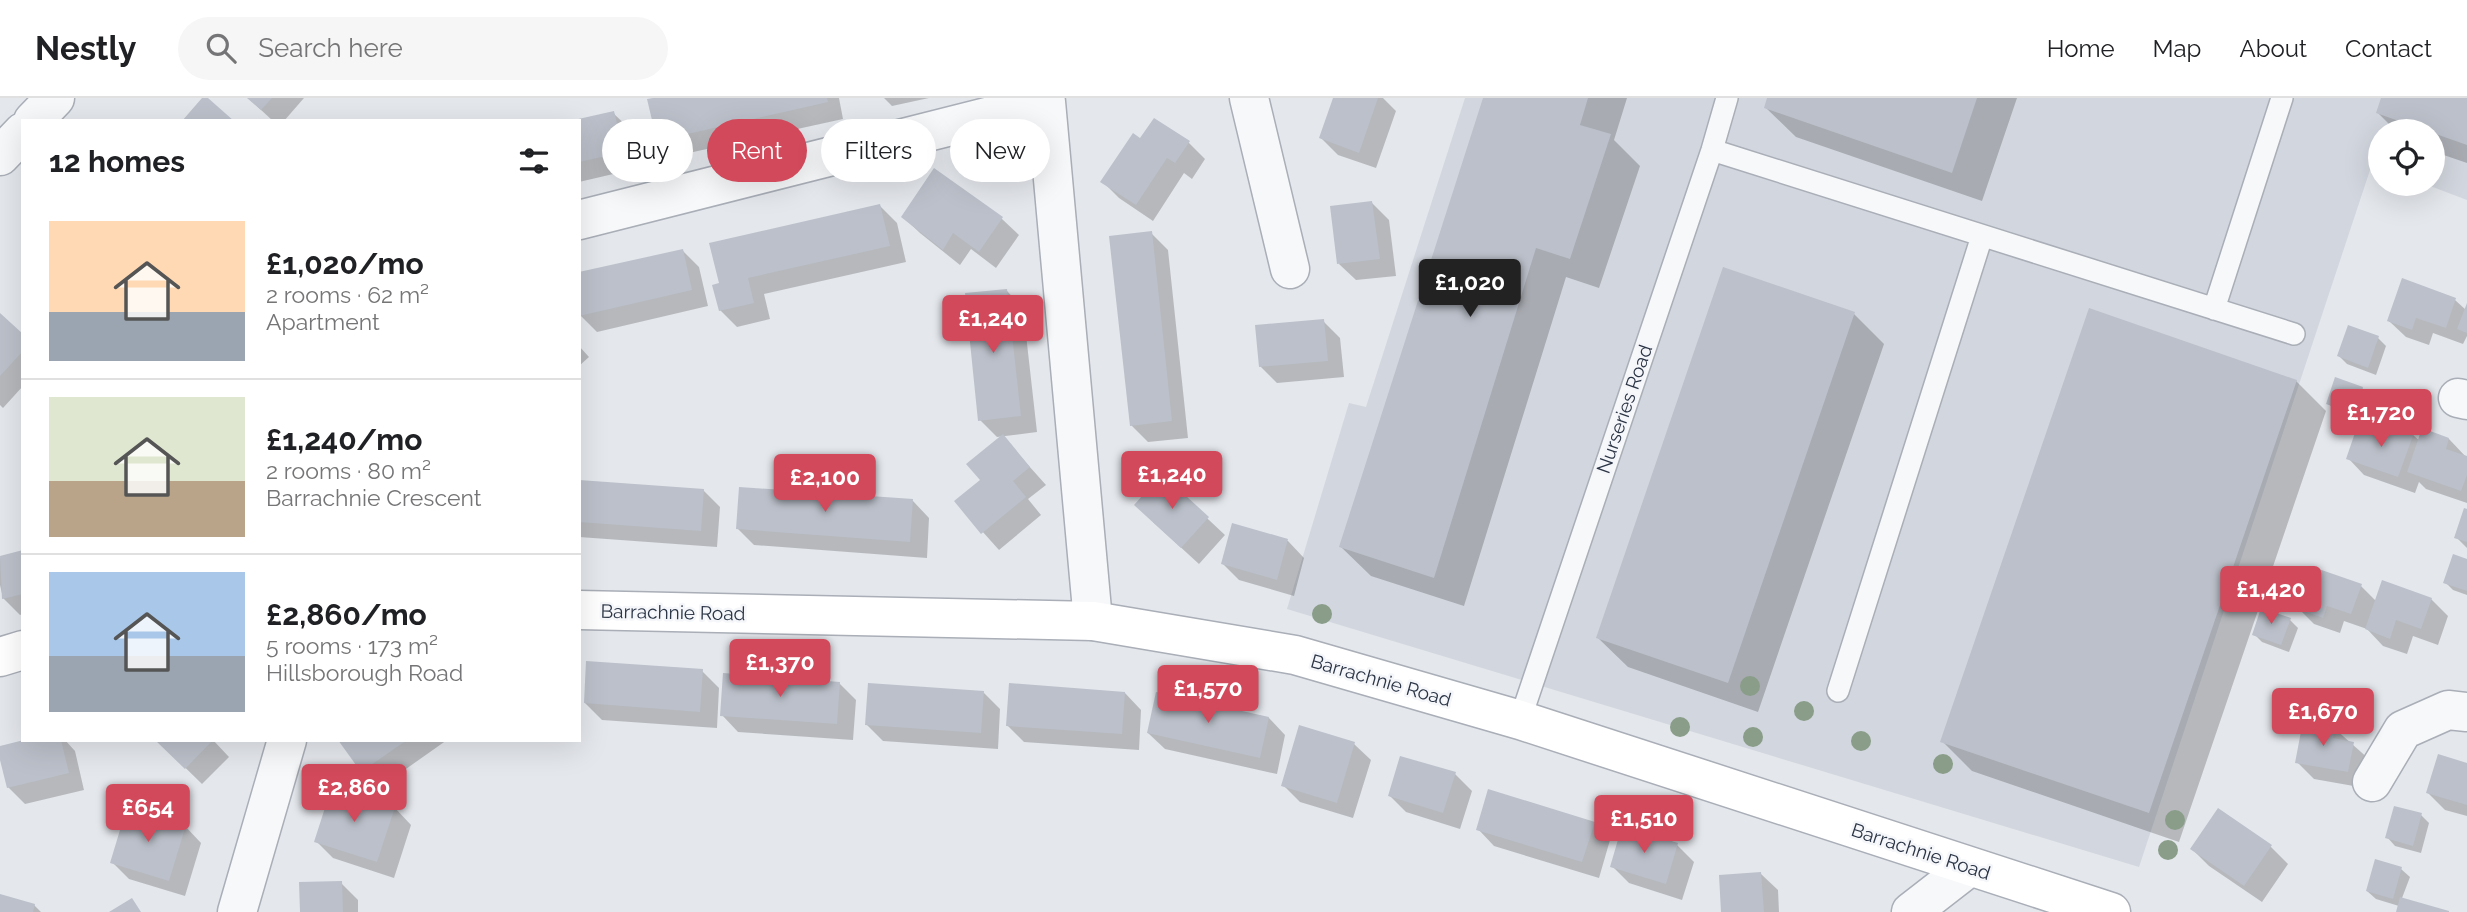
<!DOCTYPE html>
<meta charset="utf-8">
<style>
body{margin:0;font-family:Raleway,sans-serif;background:#f6f6f6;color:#202124;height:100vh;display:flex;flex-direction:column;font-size:26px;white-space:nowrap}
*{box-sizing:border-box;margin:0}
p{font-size:23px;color:#757577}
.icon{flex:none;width:38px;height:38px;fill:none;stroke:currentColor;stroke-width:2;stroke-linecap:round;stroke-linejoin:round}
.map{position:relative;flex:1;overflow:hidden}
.panel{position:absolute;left:21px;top:21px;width:560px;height:623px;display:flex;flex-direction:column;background:#fff;border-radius:0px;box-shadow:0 7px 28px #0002}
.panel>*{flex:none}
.guide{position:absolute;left:602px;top:21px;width:665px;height:63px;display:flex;gap:14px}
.fabs{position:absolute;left:2368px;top:21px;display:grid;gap:14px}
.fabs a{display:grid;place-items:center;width:77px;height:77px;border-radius:50%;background:#fff;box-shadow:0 7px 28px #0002;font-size:35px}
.price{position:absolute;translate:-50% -60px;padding:0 16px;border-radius:7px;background:#d1495b;color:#fff;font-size:23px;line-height:46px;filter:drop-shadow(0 2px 4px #0008)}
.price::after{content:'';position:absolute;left:50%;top:42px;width:21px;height:16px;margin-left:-10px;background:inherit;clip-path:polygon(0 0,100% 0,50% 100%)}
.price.selected{background:#222;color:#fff}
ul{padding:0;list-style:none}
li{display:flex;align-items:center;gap:21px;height:175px;padding:0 28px}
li+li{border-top:2px solid #e0e0e0}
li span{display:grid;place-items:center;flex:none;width:196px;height:140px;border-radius:0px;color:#555}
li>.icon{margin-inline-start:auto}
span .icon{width:84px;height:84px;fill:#fffc;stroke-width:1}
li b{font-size:30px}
h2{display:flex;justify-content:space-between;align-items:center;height:84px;padding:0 28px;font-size:30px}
.tag{padding:0 24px;border-radius:32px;background:#fff;box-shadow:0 7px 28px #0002;font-size:24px;line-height:63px}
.tag.selected{background:#d1495b;color:#fff}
header{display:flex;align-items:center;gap:42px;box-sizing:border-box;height:98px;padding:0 35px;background:#fff;border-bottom:2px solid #e0e0e0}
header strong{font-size:33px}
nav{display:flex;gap:38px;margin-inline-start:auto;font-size:24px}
.search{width:490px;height:63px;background:#f6f6f6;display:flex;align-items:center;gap:18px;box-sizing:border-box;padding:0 24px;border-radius:38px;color:#757577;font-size:26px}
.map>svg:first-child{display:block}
</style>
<header>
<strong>Nestly</strong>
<div class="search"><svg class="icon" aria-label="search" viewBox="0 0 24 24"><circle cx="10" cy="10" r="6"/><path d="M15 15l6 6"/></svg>Search here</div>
<nav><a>Home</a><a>Map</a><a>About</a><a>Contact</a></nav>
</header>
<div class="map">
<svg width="2467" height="814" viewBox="0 0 2467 814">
<rect width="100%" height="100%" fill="#e4e7ec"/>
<path fill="#d2d6de" d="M1465 0H2467V102L2425 86H2432V33H2380V68L2372 66 2139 769 1287 511 1349 305 1366 309Z"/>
<path fill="#0003" d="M248 0H304L284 23H273Z
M661 0H839L843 21 675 58 658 42Z
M884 0H929L892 8Z
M1335 0H1383L1396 13 1376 70 1338 57 1321 40Z
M1485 0H1627L1614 42 1640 68 1599 190 1566 179 1464 508 1371 478 1341 449Z
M1769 0H2017L1982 103 1796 39 1766 10Z
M2383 0H2467V65L2432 53V33H2396L2378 15Z
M613 15 630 31 639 70 579 84V23H577Z
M1141 43 1188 44 1205 61 1192 81 1184 75 1153 123 1119 100 1103 84Z
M935 73 1002 121 1019 137 996 170 971 151 960 167 920 135 903 119Z
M1372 105 1389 122 1396 178 1356 182 1339 166Z
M880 108 897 125 906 164 764 196 770 221 737 229 720 212 714 189Z
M1151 135 1168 152 1188 340 1148 344 1131 327Z
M682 152 699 169 708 208 597 234 580 217Z
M1724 171 1854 216 1884 246 1758 614 1628 569 1598 540Z
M1007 193 1023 210 1037 334 997 339 980 322Z
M2455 202 2466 212 2467 209V238L2463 246 2433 235 2429 247 2406 239 2389 223Z
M0 217 23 238V288L3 310 0 307Z
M1323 223 1340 240 1344 279 1277 285 1260 268Z
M2378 240 2386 248 2376 277 2347 266 2339 258Z
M579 248 589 259 579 268Z
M2296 283 2326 313 2179 744 1972 673 1942 643Z
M2362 290 2370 299 2362 323 2336 313 2328 305Z
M2413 337 2420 343 2449 341 2467 360V405L2426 391 2419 384 2415 395 2364 377 2348 360 2386 338Z
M1003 339 1046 387 1028 401 1041 417 999 452 956 404 982 382Z
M1162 378 1225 437 1199 466 1153 424Z
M579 384 703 392 720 409 717 449 579 439Z
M913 403 929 420 927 460 754 447 737 430Z
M2467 413V450L2456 439Z
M1234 427 1288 443 1304 460 1294 498 1239 482 1223 466Z
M23 454V516L20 517 3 500 0 487V460Z
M2467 463V497L2453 492 2445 484Z
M2361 488 2376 503 2431 501 2448 518 2438 547 2413 538 2407 556 2383 548 2367 531 2344 523 2340 535 2314 526 2297 509Z
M2290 522 2298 530 2289 554 2262 544 2254 536Z
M702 573 719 590 717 630 602 622 585 605Z
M839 585 856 602 853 642 738 634 722 617Z
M984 595 1000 611 998 651 883 643 866 626Z
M1125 595 1141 612 1139 652 1024 644 1007 627Z
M1269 620 1285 637 1277 676 1165 651 1148 635Z
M2334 630 2370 662 2365 690 2314 681 2297 664Z
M31 642H65L75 653 84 692 25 706 8 689 0 650Z
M157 642H213L229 659 202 686Z
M341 642H447L379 690 362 673Z
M1354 646 1371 662 1353 720 1300 704 1283 687Z
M2467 665V718L2445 712 2428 695Z
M1455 676 1472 693 1460 731 1406 714 1390 698Z
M395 710 411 727 394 780 333 760 316 743Z
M2219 712 2271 749 2288 766 2262 804 2209 768 2192 751Z
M2421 717 2429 725 2421 755 2395 748 2387 739Z
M1594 725 1610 742 1599 780 1494 748 1478 731Z
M185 728 201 745 185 798 129 781 112 764Z
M1677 747 1694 764 1682 802 1629 785 1612 768Z
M2401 771 2410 779 2399 808 2376 801 2367 793Z
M1761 776 1778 792 1779 814H1723Z
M341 785 358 802V814H302Z
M0 798 34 807 41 814H0Z"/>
<path fill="#bbc0ca" d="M202 0H208L234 23H182Z
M247 0H272L261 12Z
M653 0H827L828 4 657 43 647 1Z
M1333 0H1378L1359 55 1319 40Z
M1483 0H1588L1580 27 1611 36 1570 161 1536 150 1434 480 1339 449Z
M1767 0H1977L1952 75 1764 10Z
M2381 0H2467V47L2376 15Z
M614 13 624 54 579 64V23L574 22Z
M1154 20 1190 43 1175 65 1167 60 1136 107 1100 84 1133 35 1140 40Z
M934 70 1003 119 979 154 953 135 943 152 901 119Z
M1372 103 1380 161 1337 166 1330 108Z
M880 106 890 148 748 180 754 205 719 213 712 187 719 185 709 145Z
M1152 133 1172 323 1130 328 1109 138Z
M683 151 692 192 579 218V174Z
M1723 169 1855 214 1728 585 1596 540Z
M2402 180 2456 200 2446 230 2416 220 2412 232 2387 223Z
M1007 191 1021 318 978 323 965 195Z
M2467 205V235L2457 231Z
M2089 210 2297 282 2149 715 1940 644Z
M0 215 23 236V253L0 278Z
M1324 221 1328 263 1259 269 1255 227Z
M2348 227 2379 238 2368 270 2337 258Z
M2335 279 2363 289 2354 316 2326 306Z
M2358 326 2385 336 2388 326 2414 335 2398 379 2346 361Z
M2422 330 2449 340 2446 351 2467 358V377L2461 393 2407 374Z
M1003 336 1030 369 1013 383 1026 399 981 436 954 403 980 382 966 366Z
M1162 376 1209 419 1181 450 1134 407Z
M579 382 704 391 701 433 579 424Z
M739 389 913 401 910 444 736 431Z
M2464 410 2467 411V444L2454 440Z
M1232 425 1288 441 1277 482 1221 466Z
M23 452V496L2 501 0 458Z
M2453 456 2467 461V493L2443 485Z
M2310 468 2362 486 2351 516 2327 508 2323 520 2295 510Z
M2382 482 2432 500 2421 531 2396 522 2390 541 2365 531Z
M2261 510 2291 520 2281 547 2252 537Z
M586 563 703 571 700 614 584 605Z
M723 575 840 584 837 626 720 618Z
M868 585 984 593 981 635 865 627Z
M1009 585 1125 594 1122 636 1006 628Z
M1156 594 1269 619 1260 660 1147 635Z
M2303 623 2335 628 2333 640 2354 644 2348 674 2295 665Z
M1299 627 1355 644 1337 705 1281 688Z
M24 642H61L69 675 7 690 0 662V648Z
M155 642H213L185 671Z
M338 642H407L361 674Z
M2438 656 2467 665V707L2426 695Z
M1400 658 1456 674 1443 715 1388 698Z
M332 688 395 709 377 764 314 744Z
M1488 691 1595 724 1582 764 1476 732Z
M2394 708 2422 715 2413 748 2385 740Z
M127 709 186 727 169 783 110 765Z
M2218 710 2272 747 2244 788 2190 751Z
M1622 728 1678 745 1666 786 1610 769Z
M2375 761 2402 769 2393 801 2366 793Z
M1761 774 1764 814H1721L1719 777Z
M342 783 343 814H300L299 784Z
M0 796 35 806 33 814H0Z
M2400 799 2449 813V814H2396Z
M132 800 141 814H109Z"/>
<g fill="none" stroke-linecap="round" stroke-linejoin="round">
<defs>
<path id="service" d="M1712 52 2294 236
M2214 211 2282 0
M1838 593 1982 138
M1520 622 1712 52 1727 0"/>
<path id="minor" d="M1249 0 1290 171
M33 23 55 0
M0 58 23 34
M579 122 1046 4 1093 523
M2458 300 2467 302
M2372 684 2403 632 2448 612 2467 614
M237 814 287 642
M1911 814 1969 769"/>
<path id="secondary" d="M579 512 1093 523 1295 557 1520 622 2111 814
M0 559 23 552"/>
</defs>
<use href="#service" stroke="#a9aeb7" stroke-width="24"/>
<use href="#minor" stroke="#a9aeb7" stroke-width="41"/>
<use href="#secondary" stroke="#a9aeb7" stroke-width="41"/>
<use href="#service" stroke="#f7f8fa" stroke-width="21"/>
<use href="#minor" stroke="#f7f8fa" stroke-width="38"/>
<use href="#secondary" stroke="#fff" stroke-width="38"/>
</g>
<g fill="#899d89">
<circle cx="1322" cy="516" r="10"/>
<circle cx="1750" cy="588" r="10"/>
<circle cx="1804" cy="613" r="10"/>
<circle cx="1680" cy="629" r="10"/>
<circle cx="1753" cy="639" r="10"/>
<circle cx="1861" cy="643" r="10"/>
<circle cx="1943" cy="666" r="10"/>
<circle cx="2175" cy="722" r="10"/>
<circle cx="2168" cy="752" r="10"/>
</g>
<g text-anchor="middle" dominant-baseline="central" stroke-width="5" stroke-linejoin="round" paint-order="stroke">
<g font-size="19" fill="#2b3445" stroke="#f4f6f9">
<text transform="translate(1624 311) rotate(-71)">Nurseries Road</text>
<text transform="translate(673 514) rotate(1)">Barrachnie Road</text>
<text transform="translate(1381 582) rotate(16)">Barrachnie Road</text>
<text transform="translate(1921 753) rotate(18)">Barrachnie Road</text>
</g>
</g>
</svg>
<div class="fabs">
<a><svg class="icon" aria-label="locate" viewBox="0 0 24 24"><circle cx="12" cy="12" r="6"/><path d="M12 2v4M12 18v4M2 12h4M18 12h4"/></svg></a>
</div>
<b class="price selected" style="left:1470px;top:221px">£1,020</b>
<b class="price" style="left:993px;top:257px">£1,240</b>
<b class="price" style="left:2381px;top:351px">£1,720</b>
<b class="price" style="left:1172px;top:413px">£1,240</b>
<b class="price" style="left:825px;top:416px">£2,100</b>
<b class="price" style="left:2271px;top:528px">£1,420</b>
<b class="price" style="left:780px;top:601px">£1,370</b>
<b class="price" style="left:1208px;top:627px">£1,570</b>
<b class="price" style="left:2323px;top:650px">£1,670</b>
<b class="price" style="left:354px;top:726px">£2,860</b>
<b class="price" style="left:148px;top:746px">£654</b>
<b class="price" style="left:1644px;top:757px">£1,510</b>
<div class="guide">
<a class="tag">Buy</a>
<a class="tag selected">Rent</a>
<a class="tag">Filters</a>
<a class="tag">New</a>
</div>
<section class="panel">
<h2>12 homes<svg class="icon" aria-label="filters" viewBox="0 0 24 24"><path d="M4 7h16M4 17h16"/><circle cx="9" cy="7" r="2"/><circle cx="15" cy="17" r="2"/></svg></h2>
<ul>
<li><span style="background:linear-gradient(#ffd9b3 65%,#9aa5b1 0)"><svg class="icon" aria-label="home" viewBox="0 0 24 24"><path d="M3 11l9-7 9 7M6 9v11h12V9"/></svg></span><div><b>£1,020/mo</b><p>2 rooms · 62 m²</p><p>Apartment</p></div></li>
<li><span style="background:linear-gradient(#dfe7d0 60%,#b9a48a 0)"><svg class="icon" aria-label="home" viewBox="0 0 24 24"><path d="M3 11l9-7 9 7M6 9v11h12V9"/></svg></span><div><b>£1,240/mo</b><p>2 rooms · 80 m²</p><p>Barrachnie Crescent</p></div></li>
<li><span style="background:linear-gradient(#a9c7e8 60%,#9aa5b1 0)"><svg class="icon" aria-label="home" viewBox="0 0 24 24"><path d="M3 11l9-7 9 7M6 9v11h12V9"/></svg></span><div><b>£2,860/mo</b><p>5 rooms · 173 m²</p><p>Hillsborough Road</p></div></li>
</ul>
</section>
</div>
